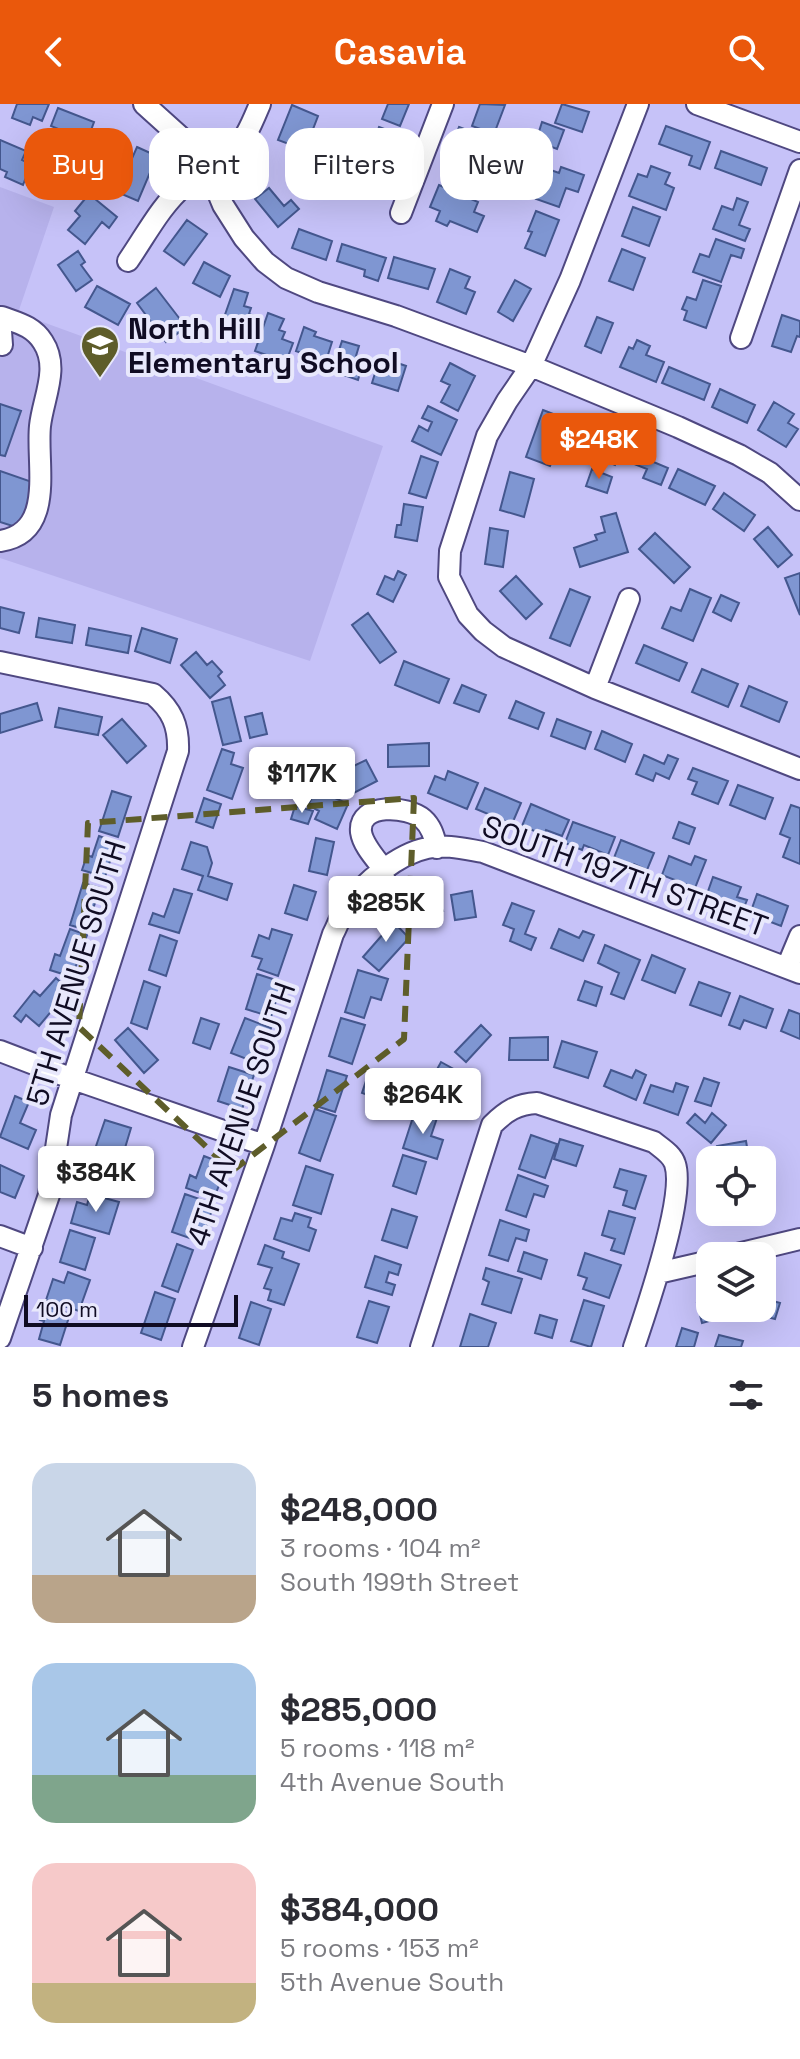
<!DOCTYPE html>
<meta charset="utf-8">
<style>
body{margin:0;font-family:"Space Grotesk",sans-serif;background:#f2f2f3;color:#2b2b33;height:100vh;display:flex;flex-direction:column;font-size:30px;white-space:nowrap}
*{box-sizing:border-box;margin:0}
p{font-size:26px;color:#7c7c81}
.icon{flex:none;width:44px;height:44px;fill:none;stroke:currentColor;stroke-width:2;stroke-linecap:round;stroke-linejoin:round}
.map{position:relative;height:1243px;overflow:hidden}
.side{display:flex;flex-direction:column;background:#fff;flex:1}
.side>*{flex:none}
.guide{position:absolute;left:24px;top:24px;width:752px;height:72px;display:flex;gap:16px}
.buttons{position:absolute;left:696px;top:1042px;display:grid;gap:16px}
.buttons a{display:grid;place-items:center;width:80px;height:80px;border-radius:16px;background:#fff;box-shadow:0 8px 32px #0002;font-size:40px}
.scale{position:absolute;left:24px;bottom:20px;width:214px;box-sizing:border-box;padding-left:8px;border:4px solid #100c23;border-top:0;font-size:22px;line-height:28px;white-space:nowrap;color:#100c23;-webkit-text-stroke:6px #e8e8fc;paint-order:stroke}
.price{position:absolute;translate:-50% -68px;padding:0 18px;border-radius:8px;background:#fff;color:#222;font-size:26px;line-height:52px;filter:drop-shadow(0 2px 4px #0008)}
.price::after{content:'';position:absolute;left:50%;top:48px;width:24px;height:18px;margin-left:-12px;background:inherit;clip-path:polygon(0 0,100% 0,50% 100%)}
.price.on{background:#ea580c;color:#fff}
ul{padding:0;list-style:none}
li{display:flex;align-items:center;gap:24px;height:200px;padding:0 32px}
li span{display:grid;place-items:center;flex:none;width:224px;height:160px;border-radius:24px;color:#555}
li>.icon{margin-inline-start:auto}
span .icon{width:96px;height:96px;fill:#fffc;stroke-width:1}
li b{font-size:34px}
h2{display:flex;justify-content:space-between;align-items:center;height:96px;padding:0 32px;font-size:34px}
.pill{padding:0 28px;border-radius:24px;background:#fff;box-shadow:0 8px 32px #0002;font-size:28px;line-height:72px}
.pill.on{background:#ea580c;color:#fff}
header{display:flex;justify-content:space-between;align-items:center;height:104px;padding:0 32px;background:#ea580c;color:#fff;font-size:36px;font-weight:700}
.map>svg:first-child{display:block}
</style>
<header><svg class="icon" aria-label="back" viewBox="0 0 24 24"><path d="M15 5l-7 7 7 7"/></svg>Casavia<svg class="icon" aria-label="search" viewBox="0 0 24 24"><circle cx="10" cy="10" r="6"/><path d="M15 15l6 6"/></svg></header>
<div class="map">
<svg width="800" height="1243" viewBox="0 0 800 1243">
<rect width="100%" height="100%" fill="#c6c2f8"/>
<path fill="#b7b2ec" d="M0 83 54 103 18 209 383 342 310 557 0 454Z"/>
<path fill="#7f96d2" stroke="#44578e" stroke-width="2" d="M17 0H49L42 17 33 13 30 21 12 14Z
M388 0H409L400 22 382 15Z
M480 0 505 1 494 30 472 22Z
M562 0 589 8 582 28 555 19Z
M292 1 318 12 305 46 278 36Z
M58 4 94 18 87 37 51 22Z
M542 18 564 26 557 45 536 37Z
M666 22 710 38 700 65 689 61 692 52 659 40Z
M379 23 398 30 387 60 369 53Z
M459 23 499 38 496 47 486 44 482 53 492 57 489 66 458 55 464 41 454 37Z
M99 26 126 38 119 52 109 48 101 65 86 58Z
M0 36 26 47 22 56 31 60 23 81 5 73 7 68 0 65Z
M137 43 157 52 138 97 117 88Z
M721 47 767 64 761 81 715 64Z
M344 50 388 66 382 83 338 67Z
M458 59 478 66 468 93 448 85Z
M651 62 670 69 665 80 674 84 666 106 629 92 638 70 647 73Z
M561 63 584 71 578 88 566 84 559 103 536 95 548 65 559 69Z
M439 81 478 98 474 108 484 112 477 128 450 117 447 122 436 117 440 107 430 103Z
M269 84 284 102 291 96 299 105 278 123 255 95Z
M89 90 117 113 109 124 102 118 85 140 68 126 80 112 75 107Z
M737 94 748 98 739 121 750 125 745 137 713 125 722 102 733 106Z
M633 103 660 113 649 142 622 132Z
M536 107 559 116 545 152 525 144 532 128 528 127Z
M187 116 207 130 184 161 164 147Z
M299 125 332 137 326 156 292 144Z
M716 135 744 145 741 154 731 151 721 178 693 168 700 150 709 153Z
M342 140 386 154 378 177 364 172 365 166 337 157Z
M622 145 645 154 633 186 609 177Z
M78 147 85 158 81 161 92 176 76 187 58 161Z
M394 153 435 165 428 185 388 174Z
M204 158 230 172 220 193 193 179Z
M450 165 470 173 465 184 475 188 466 210 437 198Z
M515 176 531 185 513 217 498 208Z
M703 176 721 182 706 224 684 216 687 207 682 205 687 193 696 196Z
M97 182 130 200 118 221 85 203Z
M156 184 186 223 166 238 137 199Z
M234 185 248 189 244 202 251 204 249 210 259 214 253 232 221 222Z
M268 209 284 215 279 226 285 228 282 235 293 239 286 258 255 247Z
M782 211 800 217V233L797 232 791 248 772 242Z
M597 213 613 219 601 249 585 242Z
M304 223 316 228 314 232 332 238 326 257 296 247Z
M637 236 650 242 646 251 664 258 656 278 620 263 629 243 633 245Z
M342 237 359 242 356 252 364 255 358 276 332 267Z
M380 253 406 262 398 287 372 279Z
M450 259 475 272 458 307 441 298 450 281 441 277Z
M669 263 710 280 704 296 662 279Z
M720 285 755 301 747 319 712 303Z
M774 298 794 310 788 319 798 325 786 343 758 326Z
M0 300 21 307 5 352 0 351Z
M428 302 457 316 441 351 412 337 419 322 428 327 432 318 422 314Z
M543 306 561 313 553 334 560 336 550 362 526 353Z
M586 330 622 344 615 361 579 346Z
M632 349 668 364 661 381 643 374 647 365 629 358Z
M421 352 438 358 426 394 409 389Z
M592 365 612 373 607 389 586 382Z
M678 365 715 382 705 401 669 384Z
M0 367 35 379 19 424 0 418Z
M510 368 534 375 524 413 500 406Z
M724 389 755 411 744 427 713 405Z
M404 400 423 403 417 437 395 433 397 421H401Z
M616 409 628 448 580 463 574 444 597 436 595 431 605 428 601 413Z
M768 423 792 451 778 463 754 435Z
M490 424 508 427 503 463 485 460Z
M655 429 690 463 674 479 639 445Z
M398 467 406 471 393 498 377 490 385 472 394 476Z
M800 469V511L785 474Z
M516 472 542 500 526 515 500 487Z
M570 485 590 493 570 542 550 534Z
M690 485 711 494 693 537 662 524 671 503 681 507Z
M721 491 739 499 731 517 713 508Z
M0 503 24 509 19 529 0 524Z
M368 509 396 548 380 559 352 521Z
M39 514 75 521 72 539 36 533Z
M89 524 131 532 128 549 86 541Z
M142 524 177 535 170 559 135 547Z
M644 541 687 559 679 577 636 559Z
M196 548 207 561 212 557 222 568 218 572 225 581 210 594 181 561Z
M404 557 449 575 439 599 395 581Z
M702 565 738 580 728 603 692 588Z
M462 581 486 591 479 608 454 599Z
M749 582 787 598 779 618 741 602Z
M230 593 241 637 223 641 212 598Z
M516 597 544 609 538 625 509 614Z
M37 599 42 616 0 629V610Z
M59 604 102 613 98 631 55 623Z
M262 609 267 630 250 634 245 613Z
M122 615 146 642 127 659 103 631Z
M557 615 591 628 585 645 551 632Z
M602 627 632 640 625 658 595 645Z
M429 639V662L388 663V641Z
M222 645 234 649 231 660 243 664 232 695 207 686Z
M644 651 664 660 668 651 678 655 669 675 656 669 653 677 636 670Z
M366 656 377 677 348 692 337 670Z
M693 664 728 677 718 700 692 690 697 678 688 675Z
M448 667 478 679 467 705 428 689 435 672 445 676Z
M738 681 773 694 765 715 730 701Z
M485 684 521 699 512 720 476 705Z
M316 685 348 700 337 725 315 715 319 707 308 701Z
M112 687 131 693 118 733 99 727Z
M204 694 221 700 213 724 196 718Z
M531 700 569 716 562 732 546 726 544 731 522 722Z
M791 701 800 704V760L783 753 790 734 780 730Z
M295 702 313 707 308 720 291 715Z
M573 718 615 733 608 751 584 741 582 746 565 739Z
M679 718 695 724 689 740 673 734Z
M99 732 116 738 105 773 82 766 87 751 92 753Z
M316 734 334 738 327 771 309 767Z
M621 736 654 749 647 766 634 760 631 767 612 759Z
M191 738 207 743 212 759 208 772 232 780 227 796 198 786 203 772 182 765Z
M669 752 691 761 695 752 706 756 695 784 662 771Z
M713 773 741 783 737 793 747 796 739 816 721 809 725 800 706 793Z
M83 779 100 784 86 826 70 821Z
M294 781 316 788 307 816 285 809Z
M174 785 192 790 179 829 149 820 153 809 164 813Z
M433 785 443 807 408 823 398 801Z
M472 787 476 813 455 816 451 791Z
M757 790 788 802 781 822 750 810Z
M512 799 534 807 525 830 536 834 531 846 510 837 514 825 503 821Z
M387 811 409 834 379 867 363 853 384 829 376 821Z
M70 825 87 831 72 873 50 866 55 850 60 852Z
M272 825 292 831 278 872 258 865 262 855 252 852 259 831 269 835Z
M559 825 579 834 583 827 594 831 583 857 551 844Z
M160 831 177 837 166 872 149 866Z
M605 841 640 856 624 895 611 890 619 869 598 859Z
M652 851 685 865 675 889 642 876Z
M358 866 388 875 381 896 371 893 364 914 345 908Z
M257 870 282 878 271 913 246 905Z
M56 874 69 886 39 922 26 911 21 918 14 912 34 887 40 892Z
M144 877 160 883 147 925 131 919Z
M585 877 602 883 596 902 578 896Z
M699 878 730 889 721 912 690 901Z
M740 892 773 905 766 924 744 916 740 925 729 921Z
M789 906 800 910V935L781 927Z
M201 914 219 920 210 945 193 939Z
M245 914 271 924 265 939 260 937 252 957 231 949Z
M341 914 365 921 352 960 329 952Z
M481 921 491 931 466 958 455 948Z
M128 924 158 956 144 969 115 936Z
M548 933V956H509L510 934Z
M562 937 597 948 588 974 554 963Z
M441 958 457 967 443 992 435 987 431 994 411 983 417 973 429 980Z
M229 963 254 971 242 1005 218 997Z
M327 966 347 972 335 1008 316 1002Z
M611 966 632 974 636 966 646 971 636 996 604 982Z
M367 974 384 979 379 995 362 989Z
M704 974 719 979 711 1002 695 997Z
M676 979 688 983 678 1011 644 999 651 981 673 988Z
M15 992 29 998 20 1019 36 1026 28 1045 0 1033Z
M315 1005 336 1012 320 1057 299 1049Z
M415 1007 437 1014 431 1032 443 1036 437 1055 403 1044Z
M712 1009 726 1021 711 1039 687 1019 695 1010 705 1019Z
M105 1016 131 1024 122 1054 95 1045Z
M531 1031 557 1040 545 1074 519 1065Z
M560 1035 583 1042 576 1062 554 1055Z
M746 1037 748 1049 738 1051 739 1056H719L717 1042Z
M85 1047 127 1060 116 1092 97 1086 102 1070 80 1063Z
M403 1051 426 1058 416 1090 393 1082Z
M204 1052 227 1061 214 1094 186 1084 190 1071 196 1074Z
M0 1061 24 1072 15 1094 0 1088Z
M306 1062 333 1071 321 1110 293 1101Z
M620 1065 646 1072 635 1105 623 1101 627 1087 614 1083Z
M518 1071 548 1082 544 1093 534 1090 526 1113 506 1106Z
M90 1090 119 1098 109 1130 71 1119 77 1098 87 1101Z
M185 1090 214 1100 201 1138 172 1128Z
M392 1105 417 1113 407 1144 382 1136Z
M609 1107 635 1114 624 1150 611 1146 615 1135 602 1131Z
M720 1108H746L747 1115 721 1119Z
M295 1109 311 1114 308 1123 316 1126 309 1147 274 1135 281 1114 292 1117Z
M500 1116 529 1126 526 1137 516 1134 508 1157 489 1151Z
M70 1126 95 1134 85 1166 60 1158Z
M177 1140 193 1146 178 1188 162 1182Z
M265 1141 284 1148 282 1154 299 1160 284 1201 268 1196 271 1186 264 1184 272 1164 258 1160Z
M524 1148 547 1156 541 1175 518 1167Z
M585 1149 621 1161 609 1194 583 1185 587 1174 578 1171Z
M375 1152 401 1161 398 1171 389 1168 386 1178 395 1181 392 1191 365 1183Z
M486 1164 522 1175 511 1209 482 1200 489 1178 483 1175Z
M68 1168 90 1176 79 1207 46 1196 53 1175 64 1179Z
M155 1188 175 1195 161 1236 141 1229Z
M762 1194 780 1199 775 1215 755 1210 757 1204H762Z
M710 1195V1204H744L745 1207 702 1219 697 1199Z
M584 1196 604 1202 591 1243 571 1237Z
M369 1197 389 1203 377 1239 357 1233Z
M251 1198 271 1205 259 1241 239 1234Z
M45 1202 70 1210 60 1241 39 1235 44 1217 40 1216Z
M470 1210 496 1219 488 1243H460Z
M540 1211 557 1216 552 1234 535 1229Z
M682 1224 698 1229 694 1243H676Z
M719 1231 743 1237 741 1243H715Z"/>
<g fill="none" stroke-linecap="round" stroke-linejoin="round">
<defs>
<path id="minor" d="M144 0 185 37 208 65 223 101 244 134 265 158 286 174 318 188 396 212 531 262 678 323 739 351 770 369 800 396
M638 0 570 176 531 262 507 297 487 332 450 447 449 473 468 511 483 527 504 543 595 584 800 665
M697 0 800 38
M401 109 443 0
M128 157C146 131 161 101 185 81 197 70 214 64 227 53 244 40 252 19 260 0
M0 213 2 241
M741 234 800 66
M0 437C56 429 36 360 40 322 43 294 60 264 43 238 33 222 18 219 2 213
M0 558 153 590C172 606 179 622 178 647L61 1011 49 1091 0 1234
M595 584 629 495
M385 767C377 756 363 742 361 728 358 698 408 702 423 715 432 723 434 733 437 744
M787 863 800 832
M0 947 73 975 264 1041
M0 1132 32 1144
M729 1152 800 1135
M658 1169 710 1157
M193 1243 264 1041 333 830C338 821 341 810 347 802 364 778 398 750 427 744 445 740 465 745 483 748L800 869
M421 1243 492 1021C506 1007 517 1000 537 999L654 1038C661 1044 672 1050 675 1060 686 1093 646 1207 634 1243"/>
</defs>
<use href="#minor" stroke="#4f4881" stroke-width="24"/>
<use href="#minor" stroke="#fff" stroke-width="20"/>
</g>
<path fill="none" stroke="#5e5d2a" stroke-width="6" stroke-dasharray="16 10" stroke-linejoin="round" d="M414 694 404 935 232 1067 79 923 88 719Z"/>
<defs>
<symbol id="school-pin" viewBox="-11 -11 22 30"><path d="M0 17L-7.5 6A9.5 9.5 0 1 1 7.5 6Z" fill="#5e5d2a" stroke="#e8e8fc"/><path d="M0-5L7-2L0 1L-7-2ZM-4 1L0 2.5L4 1V4Q0 6-4 4Z" fill="#fff"/></symbol>
</defs>
<g fill-rule="evenodd">
<use href="#school-pin" x="78" y="219" width="44" height="60"/>
</g>
<g text-anchor="middle" dominant-baseline="central" stroke-width="8" stroke-linejoin="round" paint-order="stroke">
<g font-size="30" font-weight="bold" fill="#100c23" stroke="#e8e8fc" text-anchor="start">
<text x="128" y="224">North Hill<tspan x="128" dy="34">Elementary School</tspan></text>
</g>
<g font-size="30" fill="#100c23" stroke="#e8e8fc">
<text transform="translate(625 772) rotate(20)">SOUTH 197TH STREET</text>
<text transform="translate(76 869) rotate(-73)">5TH AVENUE SOUTH</text>
<text transform="translate(241 1010) rotate(-71)">4TH AVENUE SOUTH</text>
</g>
</g>
</svg>
<div class="buttons">
<a><svg class="icon" aria-label="locate" viewBox="0 0 24 24"><circle cx="12" cy="12" r="6"/><path d="M12 2v4M12 18v4M2 12h4M18 12h4"/></svg></a>
<a><svg class="icon" aria-label="layers" viewBox="0 0 24 24"><path d="M12 4l9 5-9 5-9-5zM3 14l9 5 9-5"/></svg></a>
</div>
<div class="scale">100 m</div>
<b class="price on" style="left:599px;top:377px">$248K</b>
<b class="price" style="left:302px;top:711px">$117K</b>
<b class="price" style="left:386px;top:840px">$285K</b>
<b class="price" style="left:423px;top:1032px">$264K</b>
<b class="price" style="left:96px;top:1110px">$384K</b>
<div class="guide">
<a class="pill on">Buy</a>
<a class="pill">Rent</a>
<a class="pill">Filters</a>
<a class="pill">New</a>
</div>
</div>
<section class="side">
<h2>5 homes<svg class="icon" aria-label="filters" viewBox="0 0 24 24"><path d="M4 7h16M4 17h16"/><circle cx="9" cy="7" r="2"/><circle cx="15" cy="17" r="2"/></svg></h2>
<ul>
<li><span style="background:linear-gradient(#c9d6e8 70%,#b9a48a 0)"><svg class="icon" aria-label="home" viewBox="0 0 24 24"><path d="M3 11l9-7 9 7M6 9v11h12V9"/></svg></span><div><b>$248,000</b><p>3 rooms · 104 m²</p><p>South 199th Street</p></div></li>
<li><span style="background:linear-gradient(#a9c7e8 70%,#7fa58c 0)"><svg class="icon" aria-label="home" viewBox="0 0 24 24"><path d="M3 11l9-7 9 7M6 9v11h12V9"/></svg></span><div><b>$285,000</b><p>5 rooms · 118 m²</p><p>4th Avenue South</p></div></li>
<li><span style="background:linear-gradient(#f6c9c9 75%,#c2b280 0)"><svg class="icon" aria-label="home" viewBox="0 0 24 24"><path d="M3 11l9-7 9 7M6 9v11h12V9"/></svg></span><div><b>$384,000</b><p>5 rooms · 153 m²</p><p>5th Avenue South</p></div></li>
</ul>
</section>
